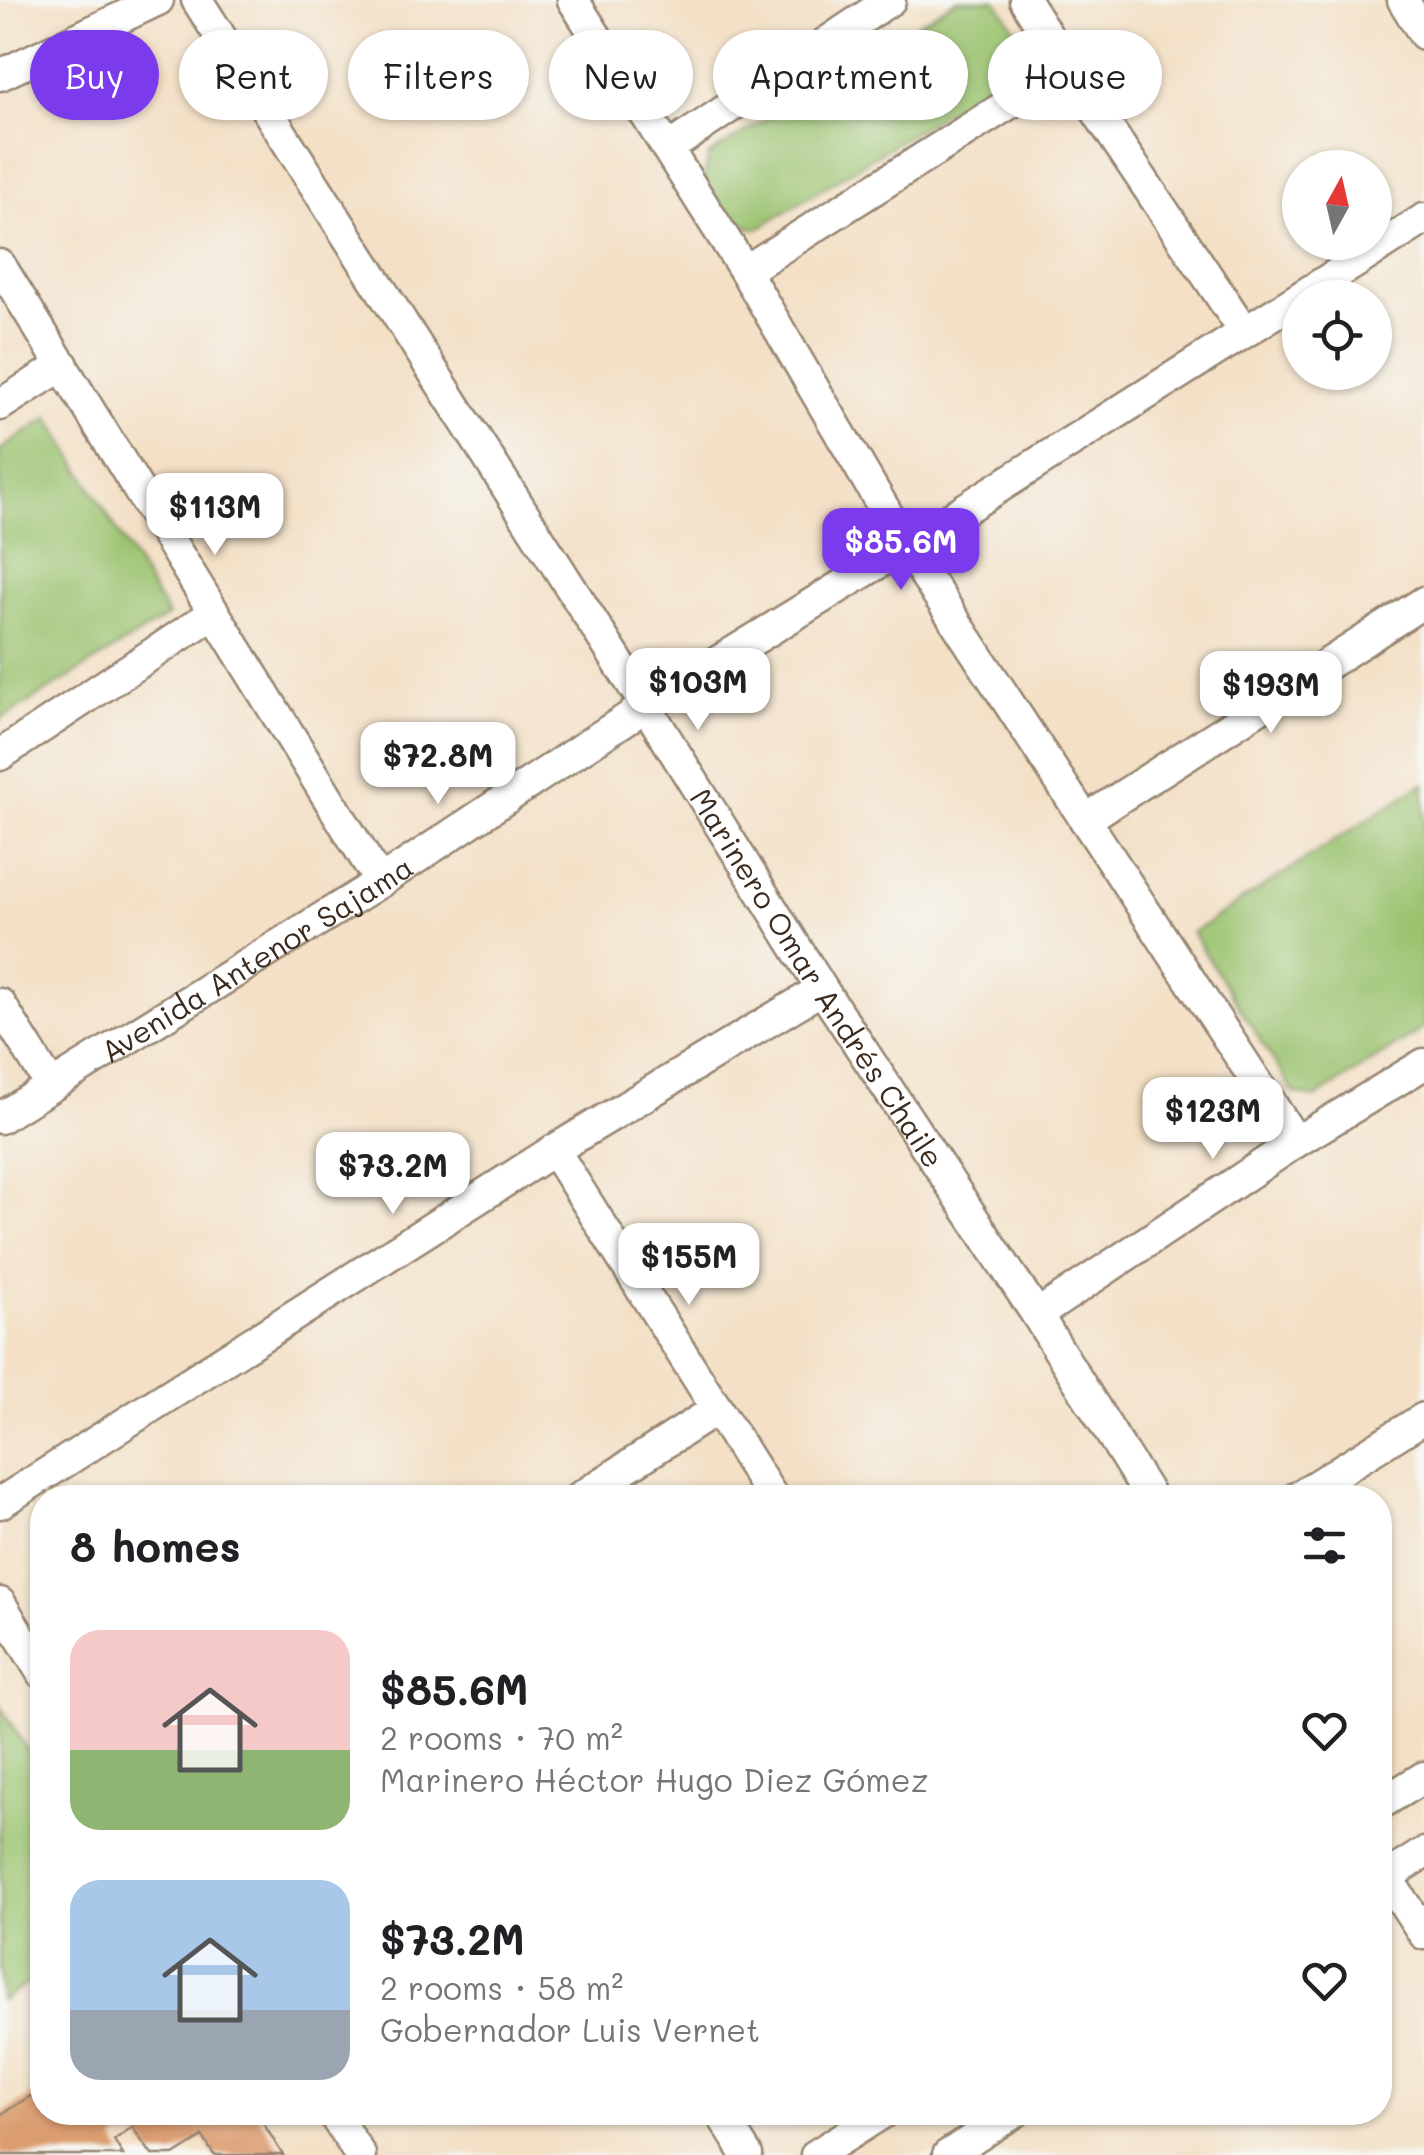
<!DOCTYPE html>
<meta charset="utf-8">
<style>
body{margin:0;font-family:Mali,sans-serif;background:#f2f2f2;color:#202124;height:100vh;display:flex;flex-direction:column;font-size:38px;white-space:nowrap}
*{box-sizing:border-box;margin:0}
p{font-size:32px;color:#757577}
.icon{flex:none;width:55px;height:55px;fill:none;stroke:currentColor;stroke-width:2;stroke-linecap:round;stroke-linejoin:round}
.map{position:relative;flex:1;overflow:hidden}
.sheet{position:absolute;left:30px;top:1485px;width:1362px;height:640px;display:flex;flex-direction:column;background:#fff;border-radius:40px;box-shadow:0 2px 8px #0004}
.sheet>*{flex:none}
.hud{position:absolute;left:30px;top:30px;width:1365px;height:90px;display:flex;gap:20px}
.needle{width:65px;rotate:8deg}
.fabs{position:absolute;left:1282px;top:150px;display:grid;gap:20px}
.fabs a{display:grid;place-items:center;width:110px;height:110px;border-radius:50%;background:#fff;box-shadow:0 2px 8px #0004;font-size:50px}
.price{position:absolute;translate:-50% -85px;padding:0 22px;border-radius:20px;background:#fff;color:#222;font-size:32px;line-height:65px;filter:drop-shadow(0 2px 5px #0008)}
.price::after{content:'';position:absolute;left:50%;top:60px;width:30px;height:22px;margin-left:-15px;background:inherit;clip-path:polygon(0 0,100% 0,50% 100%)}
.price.on{background:#7c3aed;color:#fff}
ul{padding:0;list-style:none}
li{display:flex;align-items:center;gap:30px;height:250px;padding:0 40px}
li span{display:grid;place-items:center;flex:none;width:280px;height:200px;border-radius:30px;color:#555}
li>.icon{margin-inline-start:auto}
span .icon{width:120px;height:120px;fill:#fffc;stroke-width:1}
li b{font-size:42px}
h2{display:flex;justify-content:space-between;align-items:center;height:120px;padding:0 40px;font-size:42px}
.pill{padding:0 35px;border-radius:45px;background:#fff;box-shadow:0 2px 8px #0004;font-size:35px;line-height:90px}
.pill.on{background:#7c3aed;color:#fff}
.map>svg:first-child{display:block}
</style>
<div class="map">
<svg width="1424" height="2155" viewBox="0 0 1424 2155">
<rect width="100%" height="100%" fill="#f6f6f2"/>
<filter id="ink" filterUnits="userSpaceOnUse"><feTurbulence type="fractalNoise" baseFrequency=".01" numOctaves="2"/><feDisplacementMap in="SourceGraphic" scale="20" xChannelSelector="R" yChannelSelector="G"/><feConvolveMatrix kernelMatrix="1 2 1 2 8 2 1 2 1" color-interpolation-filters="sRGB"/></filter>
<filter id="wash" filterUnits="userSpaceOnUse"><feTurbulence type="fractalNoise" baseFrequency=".0048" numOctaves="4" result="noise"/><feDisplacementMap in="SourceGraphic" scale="40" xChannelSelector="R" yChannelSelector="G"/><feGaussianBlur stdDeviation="2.25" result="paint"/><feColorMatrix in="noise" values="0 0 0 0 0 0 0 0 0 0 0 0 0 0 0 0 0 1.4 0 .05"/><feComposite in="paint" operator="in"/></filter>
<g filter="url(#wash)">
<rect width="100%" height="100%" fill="#f3e0c6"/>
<path fill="#9bc36f" stroke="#6b7646" stroke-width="2.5" d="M956 0H996L1027 47 1019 67 757 229 733 223 704 178 709 155Z
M49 417 168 616 0 720V450Z
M1424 783V1028L1315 1098 1294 1093 1192 933Z
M0 1706 42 1773V1974L0 2001Z"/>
<g id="blocks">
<path fill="#db9c70" d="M42 2089V2112H256L283 2155H214L203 2137 174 2155H152L132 2127 114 2140 123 2155H0V2115Z"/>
</g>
</g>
<g filter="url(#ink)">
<use href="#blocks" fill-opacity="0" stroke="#978572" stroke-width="2.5"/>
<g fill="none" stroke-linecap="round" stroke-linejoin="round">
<defs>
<g id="street">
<path id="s1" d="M197 0 646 706 822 989 1037 1315 1151 1498"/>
<path d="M573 0 745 271 906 546 1296 1142"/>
<path d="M1025 0 1067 67 1244 331"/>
<path d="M1403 0 1424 34"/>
<path d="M0 75 158 0"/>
<path d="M669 148 890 0"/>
<path d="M0 265 380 882"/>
<path d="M745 271 1067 67"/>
<path d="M0 405 63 365"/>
<path d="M0 755 214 613"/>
<path d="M1085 820 1424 602"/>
<path d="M0 1004 51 1086"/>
<path id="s2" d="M0 1118 380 882 646 706 906 546 1424 219"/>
<path d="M554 1150 773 1498"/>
<path d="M1037 1315 1296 1142 1424 1064"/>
<path d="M579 1498 717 1409"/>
<path d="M1296 1498 1424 1418"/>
<path d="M0 1503 554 1150 822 989"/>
<path d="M0 1603 42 1673"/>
<path d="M1380 1804 1424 1777"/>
<path d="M1380 1867 1424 1934"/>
<path d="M1380 1881 1424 1853"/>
<path d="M332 2112 360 2155"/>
<path d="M720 2112 747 2155"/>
<path d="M816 2155 884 2112"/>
<path d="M948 2155 1015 2112"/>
</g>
</defs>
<use href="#street" stroke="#978572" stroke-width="35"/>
<use href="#street" stroke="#fff" stroke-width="30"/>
</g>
</g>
<g text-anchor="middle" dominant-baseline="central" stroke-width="8" stroke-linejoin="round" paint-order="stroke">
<g font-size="30" fill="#3b2a1e" stroke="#f6f6f2">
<text stroke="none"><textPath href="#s2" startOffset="302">Avenida Antenor Sajama</textPath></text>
<text stroke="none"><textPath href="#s1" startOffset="1158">Marinero Omar Andrés Chaile</textPath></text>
</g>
</g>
</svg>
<div class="fabs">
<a><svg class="needle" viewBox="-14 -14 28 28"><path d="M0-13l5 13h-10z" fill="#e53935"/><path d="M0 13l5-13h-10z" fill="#757577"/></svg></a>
<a><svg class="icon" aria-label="locate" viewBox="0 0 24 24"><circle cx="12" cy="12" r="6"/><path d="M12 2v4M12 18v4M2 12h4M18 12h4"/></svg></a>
</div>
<b class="price" style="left:215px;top:558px">$113M</b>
<b class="price on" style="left:901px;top:593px">$85.6M</b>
<b class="price" style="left:698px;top:733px">$103M</b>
<b class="price" style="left:1271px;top:736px">$193M</b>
<b class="price" style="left:438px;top:807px">$72.8M</b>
<b class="price" style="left:1213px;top:1162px">$123M</b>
<b class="price" style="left:393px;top:1217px">$73.2M</b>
<b class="price" style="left:689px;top:1308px">$155M</b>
<div class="hud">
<a class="pill on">Buy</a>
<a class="pill">Rent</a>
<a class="pill">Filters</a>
<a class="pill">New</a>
<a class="pill">Apartment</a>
<a class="pill">House</a>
</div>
<section class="sheet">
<h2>8 homes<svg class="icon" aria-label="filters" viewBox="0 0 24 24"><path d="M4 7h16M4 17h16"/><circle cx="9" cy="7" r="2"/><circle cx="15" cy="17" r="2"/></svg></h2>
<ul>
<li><span style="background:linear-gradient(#f6c9c9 60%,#8fb573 0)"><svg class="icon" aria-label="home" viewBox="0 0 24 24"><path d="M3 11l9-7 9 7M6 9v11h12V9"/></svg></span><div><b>$85.6M</b><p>2 rooms · 70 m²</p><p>Marinero Héctor Hugo Diez Gómez</p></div><svg class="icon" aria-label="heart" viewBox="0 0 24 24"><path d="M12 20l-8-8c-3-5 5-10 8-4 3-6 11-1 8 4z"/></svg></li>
<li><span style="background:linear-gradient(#a9c7e8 65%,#9aa5b1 0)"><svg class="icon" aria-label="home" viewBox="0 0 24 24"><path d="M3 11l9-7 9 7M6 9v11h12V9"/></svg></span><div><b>$73.2M</b><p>2 rooms · 58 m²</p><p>Gobernador Luis Vernet</p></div><svg class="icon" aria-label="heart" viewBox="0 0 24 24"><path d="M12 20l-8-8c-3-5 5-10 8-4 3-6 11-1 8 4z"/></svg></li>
</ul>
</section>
</div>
